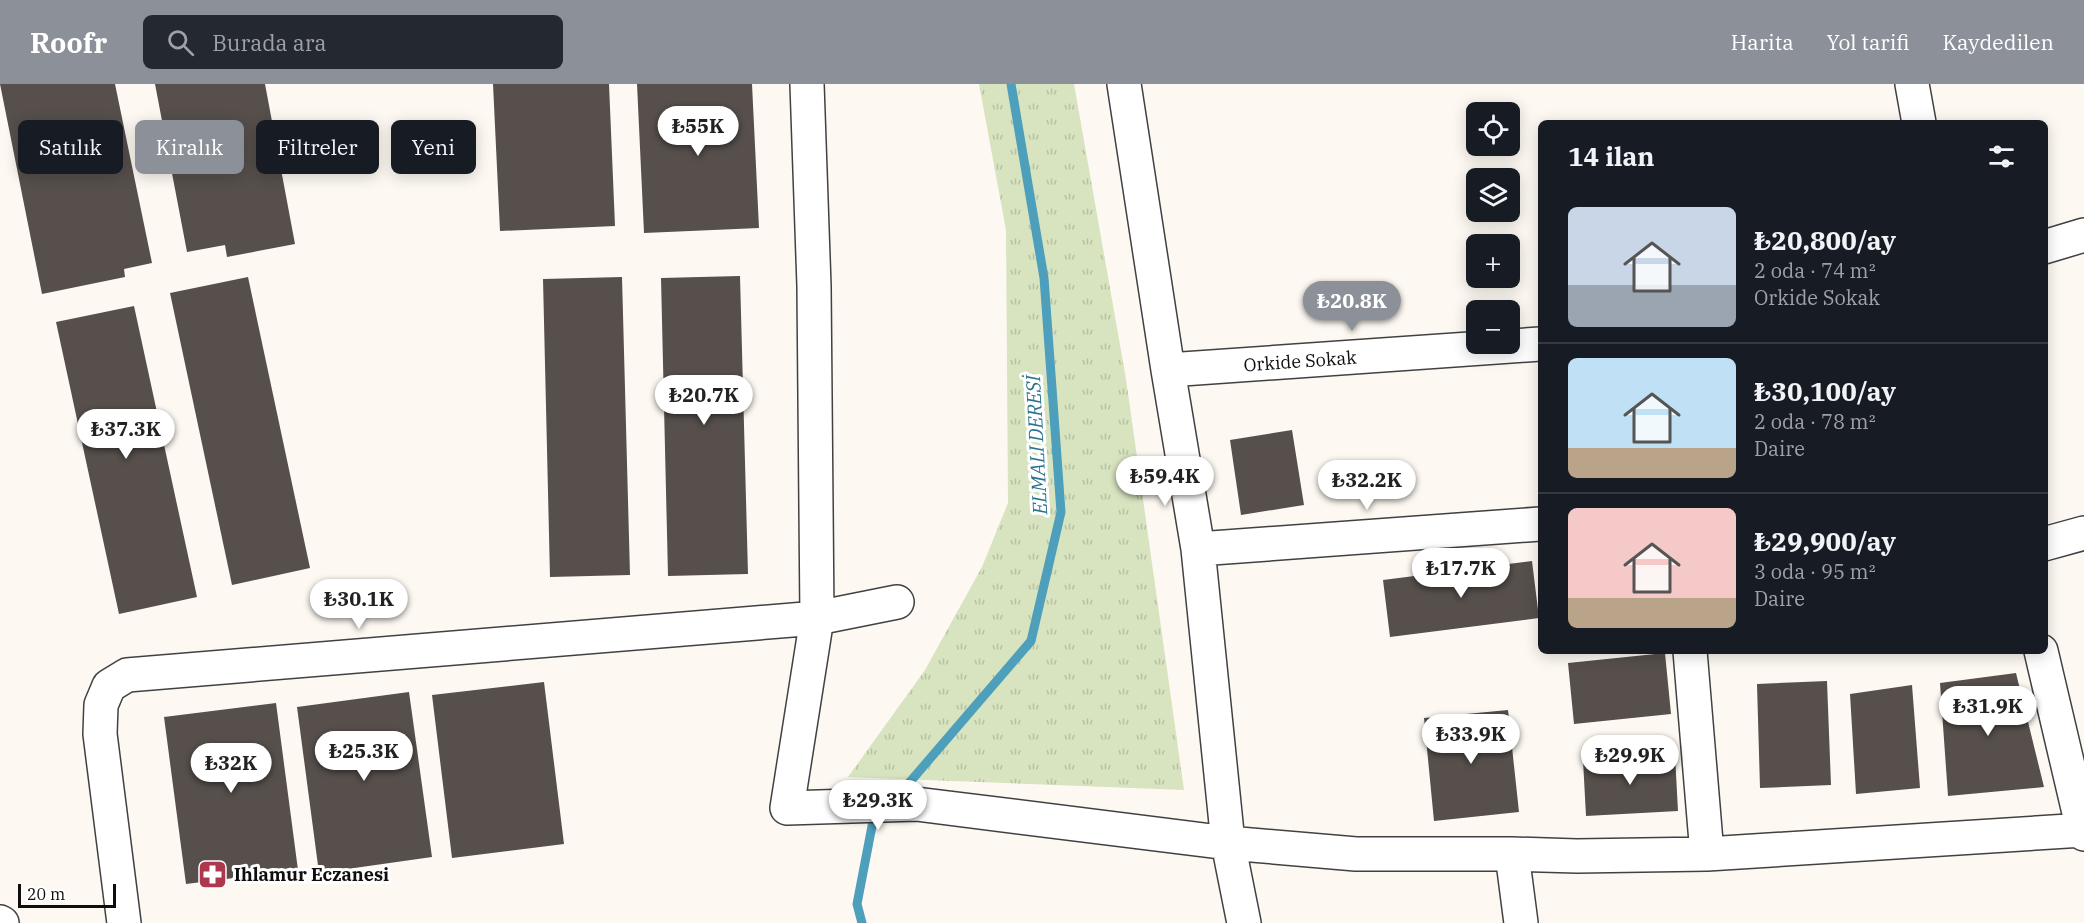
<!DOCTYPE html>
<html lang="tr">
<meta charset="utf-8">
<style>
body{margin:0;font-family:"IBM Plex Serif",serif;background:#242831;color:#f1f3f6;height:100vh;display:flex;flex-direction:column;font-size:22px;white-space:nowrap}
*{box-sizing:border-box;margin:0}
p{font-size:20px;color:#9ea1a6}
.icon{flex:none;width:33px;height:33px;fill:none;stroke:currentColor;stroke-width:2;stroke-linecap:round;stroke-linejoin:round}
.map{position:relative;flex:1;overflow:hidden}
.details{position:absolute;left:1538px;top:36px;width:510px;height:534px;display:flex;flex-direction:column;background:#171b24;border-radius:9px;box-shadow:0 3px 15px #0003}
.details>*{flex:none}
.guide{position:absolute;left:18px;top:36px;width:570px;height:54px;display:flex;gap:12px}
.tools{position:absolute;left:1466px;top:18px;display:grid;gap:12px}
.tools a{display:grid;place-items:center;width:54px;height:54px;border-radius:9px;background:#171b24;box-shadow:0 3px 15px #0003;font-size:30px}
.scale{position:absolute;left:18px;bottom:15px;width:98px;box-sizing:border-box;padding-left:6px;border:3px solid #0e0e0e;border-top:0;font-size:16px;line-height:21px;white-space:nowrap;color:#0e0e0e;-webkit-text-stroke:4px #fff;paint-order:stroke}
.price{position:absolute;translate:-50% -51px;padding:0 14px;border-radius:21px;background:#fff;color:#222;font-size:20px;line-height:39px;filter:drop-shadow(0 2px 3px #0008)}
.price::after{content:'';position:absolute;left:50%;top:36px;width:18px;height:14px;margin-left:-9px;background:inherit;clip-path:polygon(0 0,100% 0,50% 100%)}
.price.selected{background:#8c9099;color:#fff}
ul{padding:0;list-style:none}
li{display:flex;align-items:center;gap:18px;height:150px;padding:0 30px}
li+li{border-top:2px solid #363941}
li span{display:grid;place-items:center;flex:none;width:168px;height:120px;border-radius:9px;color:#555}
li>.icon{margin-inline-start:auto}
span .icon{width:72px;height:72px;fill:#fffc;stroke-width:1}
li b{font-size:26px}
h2{display:flex;justify-content:space-between;align-items:center;height:72px;padding:0 30px;font-size:26px}
.pill{padding:0 21px;border-radius:9px;background:#171b24;box-shadow:0 3px 15px #0003;font-size:21px;line-height:54px}
.pill.selected{background:#8c9099;color:#fff}
header{display:flex;align-items:center;gap:36px;box-sizing:border-box;height:84px;padding:0 30px;background:#8c9099;color:#fff}
header strong{font-size:28px}
nav{display:flex;gap:33px;margin-inline-start:auto;font-size:21px}
.search{width:420px;height:54px;background:#242831;display:flex;align-items:center;gap:15px;box-sizing:border-box;padding:0 21px;border-radius:9px;color:#9ea1a6;font-size:22px}
.map>svg:first-child{display:block}
</style>
<header>
<strong>Roofr</strong>
<div class="search"><svg class="icon" aria-label="search" viewBox="0 0 24 24"><circle cx="10" cy="10" r="6"/><path d="M15 15l6 6"/></svg>Burada ara</div>
<nav><a>Harita</a><a>Yol tarifi</a><a>Kaydedilen</a></nav>
</header>
<div class="map">
<svg width="2084" height="839" viewBox="0 0 2084 839">
<defs>
<pattern id="park-tufts" width="24" height="20" patternUnits="userSpaceOnUse" patternTransform="scale(1.5)"><rect width="24" height="20" fill="#d7e4bf"/><path d="M3 7l-1-3M5 7V3M7 7l1-3M15 17l-1-3M17 17v-4M19 17l1-3" fill="none" stroke="#b7c2a3"/></pattern>
</defs>
<rect width="100%" height="100%" fill="#fdf9f2"/>
<path fill="url(#park-tufts)" d="M979 0H1074L1126 295 1184 706 848 693 925 586 982 483 1008 419 1006 146Z"/>
<g fill="none" stroke-linecap="round" stroke-linejoin="round">
<path stroke="#4d9fbc" stroke-width="9" d="M897 713 1031 557 1061 428 1044 194 1011 0
M862 839 857 820 872 742 882 730"/>
</g>
<path fill="#564f4c" d="M0 0H115L152 179 124 185 125 193 42 210Z
M155 0H265L295 160 227 173 225 161 187 168Z
M493 0H609L615 142 500 147Z
M637 0H752L759 144 644 149Z
M740 192 748 490 668 492 661 194Z
M248 193 310 484 232 501 170 209Z
M622 193 630 491 550 493 543 195Z
M134 222 197 513 119 530 56 238Z
M1292 346 1304 421 1241 431 1230 356Z
M1532 477 1539 534 1390 553 1383 496Z
M1665 569 1671 630 1574 640 1568 579Z
M2016 589 2044 703 1948 712 1940 599Z
M1827 597 1831 701 1760 704 1757 600Z
M544 598 564 760 452 774 432 611Z
M1912 601 1920 704 1856 710 1850 610Z
M409 608 432 773 319 789 297 623Z
M276 619 298 786 186 800 164 633Z
M1508 626 1519 728 1434 737 1424 634Z
M1675 671 1678 727 1586 732 1583 676Z"/>
<g fill="none" stroke-linecap="round" stroke-linejoin="round">
<defs>
<path id="minor" d="M807 0 814 202 817 534 787 724 916 720 1228 759 1356 770H1512L1577 772 1707 770 2084 746
M1124 0 1168 286 1198 465 1228 759 1244 839
M1912 0 1919 39
M2044 163 2084 151
M1168 286 1540 260
M2044 460 2084 449
M1198 465 1540 440
M1690 567 1707 770
M2041 567 2084 750
M1512 770 1521 839
M0 838 2 839
M124 839 100 650 101 621 109 602 127 591 817 534 897 518"/>
</defs>
<use href="#minor" stroke="#414141" stroke-width="36"/>
<use href="#minor" stroke="#fff" stroke-width="33"/>
</g>
<defs>
<symbol id="pharmacy-square" viewBox="-11 -11 22 22"><rect x="-9" y="-9" width="18" height="18" rx="4" fill="#ad384e" stroke="#fff"/><path d="M-2-6h4v4h4v4h-4v4h-4v-4h-4v-4h4Z" fill="#fff"/></symbol>
</defs>
<g fill-rule="evenodd">
<use href="#pharmacy-square" x="196" y="774" width="33" height="33"/>
</g>
<g text-anchor="middle" dominant-baseline="central" stroke-width="6" stroke-linejoin="round" paint-order="stroke">
<g font-size="18" fill="#0e0e0e" stroke="#fff">
<text transform="translate(1300 277) rotate(-4)">Orkide Sokak</text>
</g>
<g font-size="18" font-weight="bold" fill="#0e0e0e" stroke="#fff" text-anchor="start">
<text x="234" y="790">Ihlamur Eczanesi</text>
</g>
<g font-size="20" font-style="italic" fill="#287290" stroke="#fff">
<text transform="translate(1036 361) rotate(-93)">ELMALI DERESİ</text>
</g>
</g>
</svg>
<div class="tools">
<a><svg class="icon" aria-label="locate" viewBox="0 0 24 24"><circle cx="12" cy="12" r="6"/><path d="M12 2v4M12 18v4M2 12h4M18 12h4"/></svg></a>
<a><svg class="icon" aria-label="layers" viewBox="0 0 24 24"><path d="M12 4l9 5-9 5-9-5zM3 14l9 5 9-5"/></svg></a>
<a>+</a>
<a>−</a>
</div>
<div class="scale">20 m</div>
<b class="price" style="left:698px;top:73px">₺55K</b>
<b class="price selected" style="left:1352px;top:248px">₺20.8K</b>
<b class="price" style="left:704px;top:342px">₺20.7K</b>
<b class="price" style="left:126px;top:376px">₺37.3K</b>
<b class="price" style="left:1165px;top:423px">₺59.4K</b>
<b class="price" style="left:1367px;top:427px">₺32.2K</b>
<b class="price" style="left:1461px;top:515px">₺17.7K</b>
<b class="price" style="left:359px;top:546px">₺30.1K</b>
<b class="price" style="left:1988px;top:653px">₺31.9K</b>
<b class="price" style="left:1471px;top:681px">₺33.9K</b>
<b class="price" style="left:364px;top:698px">₺25.3K</b>
<b class="price" style="left:1630px;top:702px">₺29.9K</b>
<b class="price" style="left:231px;top:710px">₺32K</b>
<b class="price" style="left:878px;top:747px">₺29.3K</b>
<div class="guide">
<a class="pill">Satılık</a>
<a class="pill selected">Kiralık</a>
<a class="pill">Filtreler</a>
<a class="pill">Yeni</a>
</div>
<section class="details">
<h2>14 ilan<svg class="icon" aria-label="filters" viewBox="0 0 24 24"><path d="M4 7h16M4 17h16"/><circle cx="9" cy="7" r="2"/><circle cx="15" cy="17" r="2"/></svg></h2>
<ul>
<li><span style="background:linear-gradient(#c9d6e8 65%,#9aa5b1 0)"><svg class="icon" aria-label="home" viewBox="0 0 24 24"><path d="M3 11l9-7 9 7M6 9v11h12V9"/></svg></span><div><b>₺20,800/ay</b><p>2 oda · 74 m²</p><p>Orkide Sokak</p></div></li>
<li><span style="background:linear-gradient(#bfe0f5 75%,#b9a48a 0)"><svg class="icon" aria-label="home" viewBox="0 0 24 24"><path d="M3 11l9-7 9 7M6 9v11h12V9"/></svg></span><div><b>₺30,100/ay</b><p>2 oda · 78 m²</p><p>Daire</p></div></li>
<li><span style="background:linear-gradient(#f6c9c9 75%,#b9a48a 0)"><svg class="icon" aria-label="home" viewBox="0 0 24 24"><path d="M3 11l9-7 9 7M6 9v11h12V9"/></svg></span><div><b>₺29,900/ay</b><p>3 oda · 95 m²</p><p>Daire</p></div></li>
</ul>
</section>
</div>
